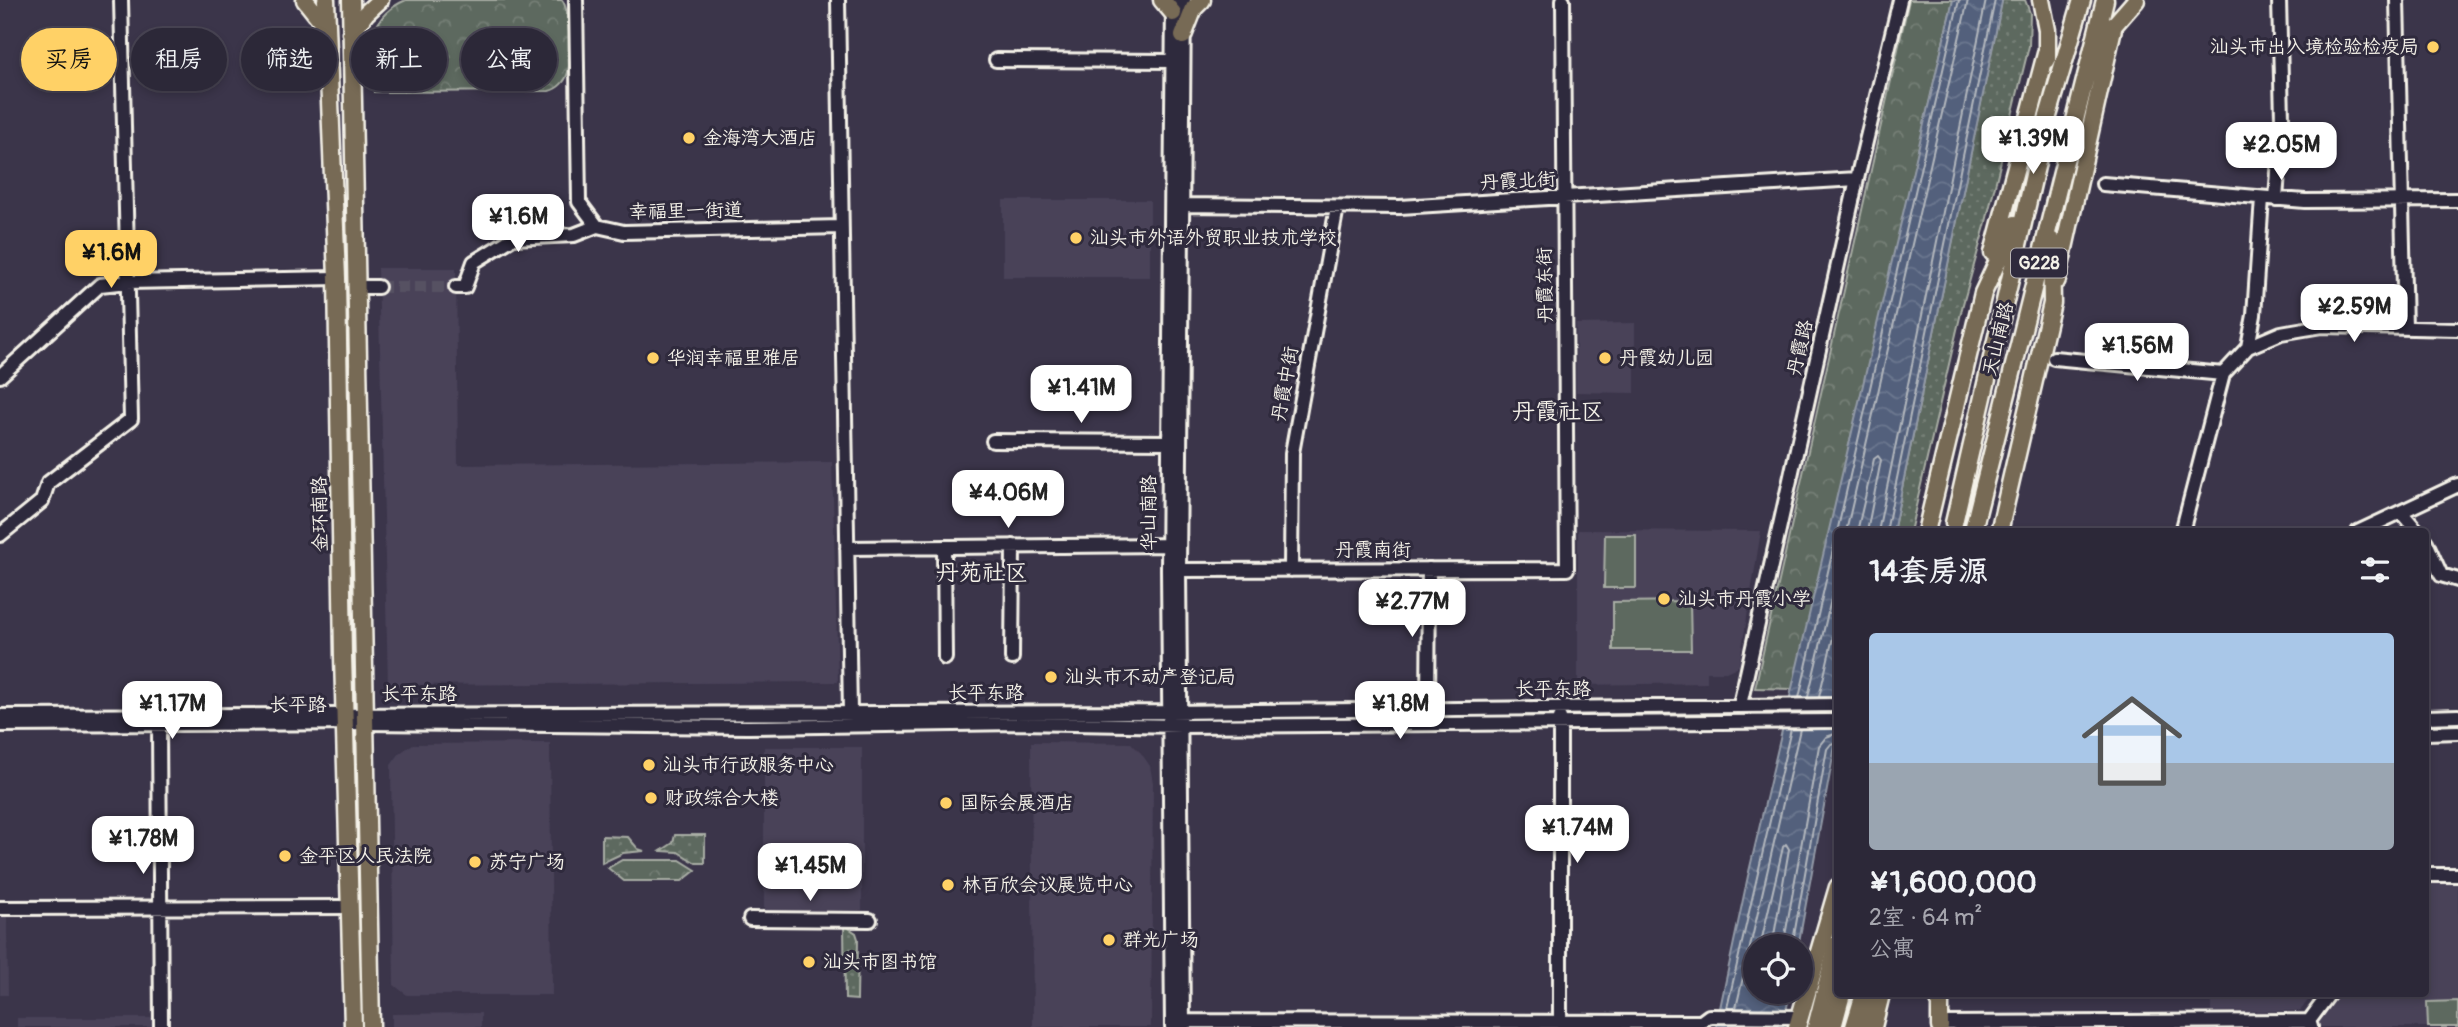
<!DOCTYPE html>
<html lang="zh">
<meta charset="utf-8">
<style>
body{margin:0;font-family:Pangolin,"LXGW WenKai TC",sans-serif;background:#343040;color:#f1f3f6;height:100vh;display:flex;flex-direction:column;font-size:26px;white-space:nowrap}
*{box-sizing:border-box;margin:0}
p{font-size:23px;color:#a6a6ae}
.icon{flex:none;width:38px;height:38px;fill:none;stroke:currentColor;stroke-width:2;stroke-linecap:round;stroke-linejoin:round}
.map{position:relative;flex:1;overflow:hidden}
.side{position:absolute;left:1834px;top:528px;width:595px;height:469px;display:flex;flex-direction:column;background:#2c2838;border-radius:7px;box-shadow:0 4px 10px #0003,0 0 0 2px #484453}
.side>*{flex:none}
.hud{position:absolute;left:21px;top:28px;width:665px;height:63px;display:flex;gap:14px}
.fabs{position:absolute;left:1743px;top:934px;display:grid;gap:14px}
.fabs a{display:grid;place-items:center;width:70px;height:70px;border-radius:50%;background:#2c2838;box-shadow:0 4px 10px #0003,0 0 0 2px #484453;font-size:35px}
.price{position:absolute;translate:-50% -60px;padding:0 16px;border-radius:14px;background:#fff;color:#222;font-size:23px;line-height:46px;filter:drop-shadow(0 2px 4px #0008)}
.price::after{content:'';position:absolute;left:50%;top:42px;width:21px;height:16px;margin-left:-10px;background:inherit;clip-path:polygon(0 0,100% 0,50% 100%)}
.price.current{background:#ffd166;color:#111}
ul{padding:0;list-style:none}
li{display:grid;align-content:center;gap:14px;height:371px;padding:0 35px}
li span{display:grid;place-items:center;height:217px;border-radius:7px;color:#555}
li>.icon{margin-inline-start:auto}
span .icon{width:126px;height:126px;fill:#fffc;stroke-width:1}
li b{font-size:30px}
h2{display:flex;justify-content:space-between;align-items:center;height:84px;padding:0 35px;font-size:30px}
.chip{padding:0 24px;border-radius:32px;background:#2c2838;box-shadow:0 4px 10px #0003,0 0 0 2px #484453;font-size:24px;line-height:63px}
.chip.current{background:#ffd166;color:#111}
.map>svg:first-child{display:block}
</style>
<div class="map">
<svg width="2458" height="1027" viewBox="0 0 2458 1027">
<defs>
<pattern id="grass-dots" width="8" height="8" patternUnits="userSpaceOnUse" patternTransform="scale(1.75)"><rect width="8" height="8" fill="#5d695f"/><path d="M2 2h.1M6 6h.1" fill="none" stroke="#757f76" stroke-width="1.8" stroke-linecap="round"/></pattern>
<pattern id="park-crowns" width="20" height="18" patternUnits="userSpaceOnUse" patternTransform="scale(1.75)"><rect width="20" height="18" fill="#5d695f"/><path d="M2 6a3 3 0 1 1 6 0M12 15a3 3 0 1 1 6 0" fill="none" stroke="#757f76"/></pattern>
<pattern id="water-waves" width="16" height="10" patternUnits="userSpaceOnUse" patternTransform="scale(1.75)"><rect width="16" height="10" fill="#52607c"/><path d="M0 5q4-4 8 0t8 0" fill="none" stroke="#6c778f"/></pattern>
</defs>
<rect width="100%" height="100%" fill="#3b354a"/>
<filter id="ink" filterUnits="userSpaceOnUse"><feTurbulence type="fractalNoise" baseFrequency=".0143" numOctaves="2"/><feDisplacementMap in="SourceGraphic" scale="14" xChannelSelector="R" yChannelSelector="G"/><feConvolveMatrix kernelMatrix="1 2 1 2 8 2 1 2 1" color-interpolation-filters="sRGB"/></filter>
<g filter="url(#ink)">
<path fill="#494259" d="M1003 200H1150V277H1003Z
M378 268H456L458 465 832 462 838 682 388 685Z
M1635 323V393L1576 392V324Z
M1578 530 1761 531 1739 666 1726 672H1707V683L1578 685Z
M1031 742 1131 743 1141 753 1150 766 1153 783 1151 1027H1033Z
M550 743 552 995H407L394 985 391 765 400 753 413 744Z
M764 747H862V910H764Z
M2426 883H2458V1027H2320L2317 1022 2339 994H2426Z
M0 916H7L8 995H0Z
M2211 994H2313L2300 1011 2211 1012Z
M481 1013V1027H392V1014Z
M17 1018H153V1027H17Z"/>
<path fill="url(#grass-dots)" stroke="#a8ada4" stroke-width="2" d="M2002 0H2025L2030 13 2029 46 1985 226 1963 304 1910 532H1893Z
M675 835H705V863H696L678 852 661 851 673 843Z
M602 836 628 837 638 849 644 851 623 853 602 863Z
M844 925 856 933 858 939 857 1000 845 999Z"/>
<path fill="url(#park-crowns)" stroke="#a8ada4" stroke-width="2" d="M406 0H562C570 9 571 59 568 72 566 81 558 89 549 91L374 92C374 53 362 19 406 0Z
M1909 0H1953L1794 689 1755 688Z
M622 860H680L696 870 682 881H624L608 868Z"/>
<path fill="#5d695f" stroke="#a8ada4" stroke-width="2" d="M1605 535H1636V588H1604Z
M1690 601 1691 650H1613V602Z
M2458 1001V1027H2428L2427 1002Z"/>
<path fill="url(#water-waves)" stroke="#939aa7" stroke-width="2" d="M1953 0H2002V2L1893 532H1838L1837 735 1798 947H1755V992H1790L1783 1027H1716L1748 876Z"/>
<g fill="none" stroke-linecap="round" stroke-linejoin="round">
<path stroke="#b3b7bd" stroke-width="2" d="M1846 532 1968 0
M1857 532 1874 459 1878 456 1881 460 1867 532
M1878 532 1986 0
M1886 532 1995 0
M1808 697 1838 570
M1819 697 1838 616
M1799 698 1959 0
M1760 947 1783 847 1786 844 1789 849 1772 947
M1783 947 1819 746 1826 737 1838 733
M1792 947 1827 749 1831 744 1838 742
M1727 1008 1791 729
M1736 1008 1800 729"/>
<path stroke="#575162" stroke-width="12" stroke-dasharray="12 6" stroke-linecap="butt" d="M378 287H456"/>
<defs>
<path id="minor" d="M576 0 579 202 597 226 624 232 841 227
M838 0 850 712
M2397 0 2405 328
M996 60 1172 61
M2103 184 2305 201 2458 200
M2276 199 2282 118 2279 0
M1181 205 1400 207 1857 179
M356 287H378
M456 287H465L474 262 513 238 574 235 597 226
M2248 347 2281 333 2322 326 2458 329
M2054 358 2223 374
M0 376 100 285 127 282 337 278
M993 441 1169 442
M2401 512 2418 532
M2182 532 2223 374 2248 347 2254 315 2262 198
M2358 532 2458 485
M0 535 42 501 48 483 131 419 121 0
M2426 542 2441 575 2458 580
M944 547 945 658
M847 548 1168 545
M1179 570 1567 569 1563 0
M1291 570 1292 453 1337 207
M1012 658 1013 546
M1740 705 1857 179 1900 0
M1428 709 1429 569
M0 716 1170 712 1838 705
M2426 717 2458 716
M1560 718V1022
M0 725 365 723 748 727 1019 723 1181 726 1838 721
M159 725 161 1027
M2426 733 2458 732
M2426 875H2458
M0 908 350 907
M750 919 870 920
M1183 1021 1701 1022 1709 1016 1800 1017
M1940 1023 2309 1021
M1172 1027 1168 570 1173 0
M1183 1027 1179 570 1184 0
M2311 1027 2309 1021 2329 994"/>
<path id="major" d="M305 0 320 19 325 30
M326 0 337 278 343 656 353 1027
M351 0 371 1027
M1162 0 1173 13
M2041 0 2047 30V60
M2108 32 2136 0
M351 33 366 13 380 0
M1183 36 1194 8 1202 0
M1993 253 2047 50
M2057 280 2114 24
M1954 523 2046 123 2082 0
M1974 526 2105 0
M1926 532 1983 293 2015 224
M1999 532 2052 303 2051 240
M1797 1027 1838 887
M1940 1027V994"/>
<path id="highway" d="M1817 1027 1838 944
M1832 1027 1841 994
M1855 1027 1865 994
M1872 1027 1880 994"/>
</defs>
<use href="#minor" stroke="#f4f1e8" stroke-width="18"/>
<use href="#major" stroke="#f4f1e8" stroke-width="21"/>
<use href="#highway" stroke="#f4f1e8" stroke-width="23"/>
<use href="#minor" stroke="#2f2a3d" stroke-width="12"/>
<use href="#major" stroke="#776a54" stroke-width="16"/>
<use href="#highway" stroke="#776a54" stroke-width="18"/>
</g>
</g>
<g fill="#ffd166" stroke="#2f2a3d" stroke-width="2.5">
<circle cx="2433" cy="47" r="7"/>
<circle cx="689" cy="138" r="7"/>
<circle cx="1076" cy="238" r="7"/>
<circle cx="653" cy="358" r="7"/>
<circle cx="1605" cy="358" r="7"/>
<circle cx="1664" cy="599" r="7"/>
<circle cx="1051" cy="677" r="7"/>
<circle cx="649" cy="765" r="7"/>
<circle cx="651" cy="798" r="7"/>
<circle cx="946" cy="803" r="7"/>
<circle cx="285" cy="856" r="7"/>
<circle cx="475" cy="862" r="7"/>
<circle cx="948" cy="885" r="7"/>
<circle cx="1109" cy="940" r="7"/>
<circle cx="809" cy="962" r="7"/>
</g>
<g text-anchor="middle" dominant-baseline="central" stroke-width="6" stroke-linejoin="round" paint-order="stroke">
<rect fill="#2f2a3d" stroke="#b9b5b5" stroke-width="2" x="2011" y="248.5" width="56" height="29" rx="5"/>
<g font-size="18" font-weight="bold" fill="#f4f1e8">
<text x="2039" y="263">G228</text>
</g>
<g font-size="19" fill="#f4f1e8" stroke="#2f2a3d" text-anchor="start">
<text x="2419" y="47" text-anchor="end">汕头市出入境检验检疫局</text>
<text x="703" y="138">金海湾大酒店</text>
<text x="1090" y="238">汕头市外语外贸职业技术学校</text>
<text x="667" y="358">华润幸福里雅居</text>
<text x="1619" y="358">丹霞幼儿园</text>
<text x="1678" y="599">汕头市丹霞小学</text>
<text x="1065" y="677">汕头市不动产登记局</text>
<text x="663" y="765">汕头市行政服务中心</text>
<text x="665" y="798">财政综合大楼</text>
<text x="960" y="803">国际会展酒店</text>
<text x="299" y="856">金平区人民法院</text>
<text x="489" y="862">苏宁广场</text>
<text x="962" y="885">林百欣会议展览中心</text>
<text x="1123" y="940">群光广场</text>
<text x="823" y="962">汕头市图书馆</text>
</g>
<g font-size="19" fill="#f4f1e8" stroke="#2f2a3d">
<text transform="translate(1518 181) rotate(-3)">丹霞北街</text>
<text transform="translate(686 211) rotate(-1)">幸福里一街道</text>
<text transform="translate(1545 285) rotate(-91)">丹霞东街</text>
<text transform="translate(1998 339) rotate(-76)">天山南路</text>
<text transform="translate(1800 348) rotate(-77)">丹霞路</text>
<text transform="translate(1285 384) rotate(-80)">丹霞中街</text>
<text transform="translate(1149 513) rotate(-90)">华山南路</text>
<text transform="translate(320 514) rotate(-91)">金环南路</text>
<text x="1373" y="550">丹霞南街</text>
<text x="1553" y="689">长平东路</text>
<text x="986" y="693">长平东路</text>
<text x="419" y="694">长平东路</text>
<text x="298" y="705">长平路</text>
</g>
<g font-size="23" fill="#f4f1e8" stroke="#2f2a3d">
<text x="1558" y="411">丹霞社区</text>
<text x="982" y="572">丹苑社区</text>
</g>
</g>
</svg>
<div class="fabs">
<a><svg class="icon" aria-label="locate" viewBox="0 0 24 24"><circle cx="12" cy="12" r="6"/><path d="M12 2v4M12 18v4M2 12h4M18 12h4"/></svg></a>
</div>
<b class="price" style="left:2033px;top:176px">¥1.39M</b>
<b class="price" style="left:2281px;top:182px">¥2.05M</b>
<b class="price" style="left:518px;top:254px">¥1.6M</b>
<b class="price current" style="left:111px;top:290px">¥1.6M</b>
<b class="price" style="left:2354px;top:344px">¥2.59M</b>
<b class="price" style="left:2137px;top:383px">¥1.56M</b>
<b class="price" style="left:1081px;top:425px">¥1.41M</b>
<b class="price" style="left:1008px;top:530px">¥4.06M</b>
<b class="price" style="left:1412px;top:639px">¥2.77M</b>
<b class="price" style="left:172px;top:741px">¥1.17M</b>
<b class="price" style="left:1400px;top:741px">¥1.8M</b>
<b class="price" style="left:1577px;top:865px">¥1.74M</b>
<b class="price" style="left:143px;top:876px">¥1.78M</b>
<b class="price" style="left:810px;top:903px">¥1.45M</b>
<div class="hud">
<a class="chip current">买房</a>
<a class="chip">租房</a>
<a class="chip">筛选</a>
<a class="chip">新上</a>
<a class="chip">公寓</a>
</div>
<section class="side">
<h2>14套房源<svg class="icon" aria-label="filters" viewBox="0 0 24 24"><path d="M4 7h16M4 17h16"/><circle cx="9" cy="7" r="2"/><circle cx="15" cy="17" r="2"/></svg></h2>
<ul>
<li><span style="background:linear-gradient(#a9c7e8 60%,#9aa5b1 0)"><svg class="icon" aria-label="home" viewBox="0 0 24 24"><path d="M3 11l9-7 9 7M6 9v11h12V9"/></svg></span><div><b>¥1,600,000</b><p>2室 · 64 m²</p><p>公寓</p></div></li>
</ul>
</section>
</div>
